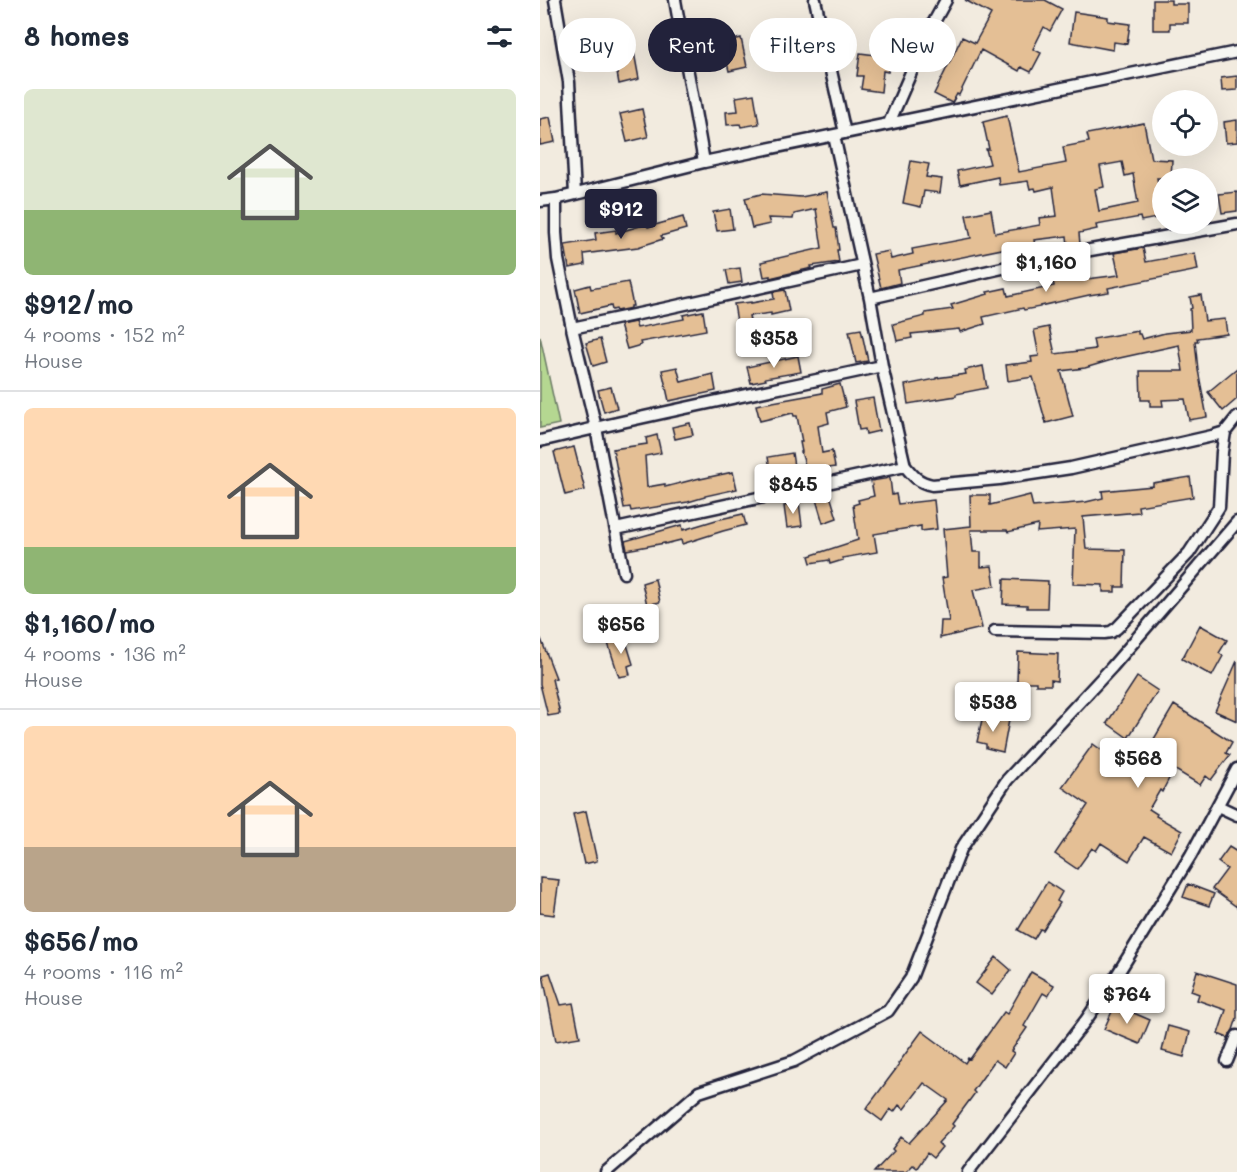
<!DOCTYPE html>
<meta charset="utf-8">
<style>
body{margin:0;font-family:Mali,sans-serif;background:#f2f2f3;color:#1f2937;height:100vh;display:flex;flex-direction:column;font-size:22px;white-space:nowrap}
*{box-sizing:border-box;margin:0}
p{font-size:20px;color:#747a83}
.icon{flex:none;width:33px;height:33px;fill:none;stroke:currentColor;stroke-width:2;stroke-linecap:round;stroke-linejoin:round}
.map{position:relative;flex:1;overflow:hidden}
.side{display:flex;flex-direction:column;background:#fff;width:540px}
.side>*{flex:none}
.hud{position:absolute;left:18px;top:18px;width:570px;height:54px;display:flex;gap:12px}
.tools{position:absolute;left:612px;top:90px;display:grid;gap:12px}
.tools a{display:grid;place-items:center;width:66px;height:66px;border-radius:50%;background:#fff;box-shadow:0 6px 24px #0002;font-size:30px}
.price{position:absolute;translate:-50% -51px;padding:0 14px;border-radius:6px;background:#fff;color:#222;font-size:20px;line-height:39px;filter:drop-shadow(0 2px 3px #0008)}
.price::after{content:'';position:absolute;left:50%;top:36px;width:18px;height:14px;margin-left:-9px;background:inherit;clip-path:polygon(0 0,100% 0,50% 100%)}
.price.active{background:#22223b;color:#fff}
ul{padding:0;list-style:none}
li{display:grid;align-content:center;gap:12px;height:318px;padding:0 24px}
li+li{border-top:2px solid #e0e1e3}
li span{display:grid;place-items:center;height:186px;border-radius:9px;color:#555}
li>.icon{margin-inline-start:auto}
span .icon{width:108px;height:108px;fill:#fffc;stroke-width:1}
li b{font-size:26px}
h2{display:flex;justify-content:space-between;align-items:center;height:72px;padding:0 24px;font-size:26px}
.chip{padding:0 21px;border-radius:27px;background:#fff;box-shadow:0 6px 24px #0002;font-size:21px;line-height:54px}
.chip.active{background:#22223b;color:#fff}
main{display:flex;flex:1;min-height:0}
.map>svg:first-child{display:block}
</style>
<main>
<section class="side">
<h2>8 homes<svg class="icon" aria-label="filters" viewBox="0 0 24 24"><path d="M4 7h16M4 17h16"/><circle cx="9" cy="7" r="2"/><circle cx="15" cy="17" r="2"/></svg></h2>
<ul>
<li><span style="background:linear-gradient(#dfe7d0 65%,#8fb573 0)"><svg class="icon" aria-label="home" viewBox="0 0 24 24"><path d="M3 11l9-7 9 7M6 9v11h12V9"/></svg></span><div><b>$912/mo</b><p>4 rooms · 152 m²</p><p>House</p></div></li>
<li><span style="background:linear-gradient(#ffd9b3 75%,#8fb573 0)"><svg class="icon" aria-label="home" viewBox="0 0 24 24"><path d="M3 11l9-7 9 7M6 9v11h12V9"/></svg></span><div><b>$1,160/mo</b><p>4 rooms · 136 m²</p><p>House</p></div></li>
<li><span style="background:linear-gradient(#ffd9b3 65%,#b9a48a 0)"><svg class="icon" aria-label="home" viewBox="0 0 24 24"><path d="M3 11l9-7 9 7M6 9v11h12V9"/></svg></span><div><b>$656/mo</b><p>4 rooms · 116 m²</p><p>House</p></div></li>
</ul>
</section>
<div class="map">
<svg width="697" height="1172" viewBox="0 0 697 1172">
<rect width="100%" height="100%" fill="#f2ebdf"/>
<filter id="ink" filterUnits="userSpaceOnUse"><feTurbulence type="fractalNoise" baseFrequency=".0167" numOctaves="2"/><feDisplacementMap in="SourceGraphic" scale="12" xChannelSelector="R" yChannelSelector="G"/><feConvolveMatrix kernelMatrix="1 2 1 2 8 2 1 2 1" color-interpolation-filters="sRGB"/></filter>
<g filter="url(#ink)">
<path fill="#b5d791" stroke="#6c7c66" stroke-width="1.5" d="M0 336 19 424 0 428Z"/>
<path fill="#e4bf95" stroke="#22223b" stroke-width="1.5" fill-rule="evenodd" d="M425 0H505L522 9 510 31 504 27 493 49 501 53 491 72 481 67 479 71 441 50 419 95 417 94 412 103 394 94 422 37 435 43 451 14Z
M613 0H631V4H648V23H630V30H613Z
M534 12 568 17V21L590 24 587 44 574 42 573 50 530 42Z
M201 38 207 67 189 71 182 43Z
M94 52 99 79 79 84 74 56Z
M320 53 351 57 348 72 343 71 341 92 321 89 323 76H317Z
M697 76V90L682 91 681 78Z
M214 94 219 124 201 127 200 124 187 125 186 112 198 111 196 97Z
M102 109 108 137 87 142 80 114Z
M467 116 479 172 526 163 523 147 549 142 547 134 604 123 611 159 632 160 631 178H617L622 207V217L601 221 600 217 556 225 557 229 539 233 540 244 528 246 527 236 494 240 496 253 474 258 472 247 358 270 360 283 341 288 333 254 349 251 351 259 373 254 372 249 431 238 426 215 451 210 455 233 500 225 499 218 517 216 513 187 496 191 495 188 490 189 488 181 459 185 458 177 420 185 417 171 450 164 446 149H449L443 122ZM582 162 585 176 593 174 598 203 559 211 555 189 564 187 560 166Z
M10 117 15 142 0 145V119Z
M697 120V142L686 143 684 122Z
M371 161 389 164 386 177 402 179 400 193 384 191 381 207 363 203Z
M287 192 294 228H296L299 250H297L299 262 271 266 272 268 230 278V276L224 277 221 262 282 248 276 209 254 214 253 219 228 218 230 224 212 228 205 198 221 194 261 197Z
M697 192V211L682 213 679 194Z
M190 209 193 229 177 231 173 212Z
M143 217 146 229 121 236 123 239 98 247 44 254 45 265 29 268 25 245 56 240 55 233 76 230V233L107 224 108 227Z
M603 248 606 262 655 253 658 270 568 288 569 292 549 295 500 306V307L484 310 483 308 443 317 445 324 420 332 419 329 371 334 372 338 357 341 353 324 385 316V313L413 309 411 305 448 294 447 292 466 288 468 296 514 286 511 271 536 266 539 280 579 275 574 253Z
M200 268 202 282 189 284 186 270Z
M88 282 93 306H91V308L77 311 76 309 72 310 71 306 40 313 35 289 50 285 51 289Z
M245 290 249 311 231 315V313L209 316 211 326 198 328 194 304 211 302V303L234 299 233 292Z
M661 295 665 321 685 319 687 334 657 338 658 341H655L658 370 667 417 649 420 645 399 622 400 623 406H610V400H601L600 371H643L639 345 575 359 545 368 521 371 533 416 506 423 493 377 468 381 466 365 492 362 491 357 499 356 494 330 509 327 515 354 555 349 553 339 598 331V334H600L602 339 625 333 651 330 650 309 652 308 650 297Z
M163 311 166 330 100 342 101 345 87 349 80 325 95 322 97 328 144 319 143 315Z
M321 329 328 361 316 363 309 331Z
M60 339 66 362 53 366 46 343Z
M258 356 261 372 225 378 226 380 211 383 207 367Z
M443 366 447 388 416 394V396L368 404 365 385 396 379V378L426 374 425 370Z
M137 367 141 382 173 374 176 391 129 401 122 370Z
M697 368V399L683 411 668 392Z
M300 384 306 407 287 412 289 423 278 426 282 453 292 451 295 467 267 471 261 452H262L260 442H262L257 416H254L253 413 220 421 216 405 282 393V389Z
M71 387 77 408 64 412 58 390Z
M333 398 339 431 326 434 325 429 319 430 314 401Z
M150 423 153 435 135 439 132 427Z
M117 435 121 453 105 456 107 487 125 484V487L160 478V479L193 472 197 489 165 496V497L148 502 91 511 90 507 84 508 73 449 107 444 106 438Z
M34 447 45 490 25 495 14 452Z
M252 453 255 473 248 474 249 478 232 481 228 457Z
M650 477 653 497 598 506 599 512 543 517 546 549 585 550 584 587H575V592H563V585L533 584 535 529 497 532 498 525 468 532 467 530H431L433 552H441V567L452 566 455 586 433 590 442 628 400 638 401 621H409L402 578 407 577 403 529 431 526 430 495H450V505L490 495 493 507 546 502 563 498 562 491 613 486V483Z
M350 478 352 495 356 494 358 504 394 500 397 529 381 531V526L334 534 337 552 302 558 303 560 290 564 289 560 271 563 269 556 318 540 313 505 319 503 318 500 334 496 331 481Z
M289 492 297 518 283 523 275 496Z
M259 502 262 526 247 528 244 506Z
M203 514 206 525 183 531 142 544 141 540 125 544V543L87 550 85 541 142 525 143 530 176 520Z
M115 579 120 602 107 605 102 583Z
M464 579 508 581 507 608H487V605L463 604Z
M660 625 687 640 679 653 683 656 672 676 642 659Z
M84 635 93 664 88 666 90 675 79 677 67 640Z
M0 639H1L16 678 12 679 20 714 8 716 0 684Z
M478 652 518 654 517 681 511 680V685H496V682H477Z
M697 661V721L675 711Z
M597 677 618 691 588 738 567 723Z
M634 705 692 742 686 753 690 755 671 780 666 776 660 785 634 769 622 792 620 790 609 809 617 814 616 816 642 831 631 852 604 837 589 861 561 843 556 851 552 848 537 869 515 854 548 805 522 787 553 744 578 762 579 760 603 777 616 754 608 749Z
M443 715 469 720 463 752 446 748V744L437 742Z
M46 811 57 861 44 864 33 814Z
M689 847 697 852V907L672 889 687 869 678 862Z
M0 878 19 880 14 915 0 913Z
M507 882 522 892 517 901 520 903 503 930 500 929 494 939 478 930Z
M648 884 674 894 669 906 643 897Z
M456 957 471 970 452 995 436 983Z
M657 971 697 984V1018L693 1030 688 1038 678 1034 686 1010 657 1000 659 994 651 991Z
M491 972 514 985 508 996 503 993 484 1026 487 1028 471 1051 474 1053 465 1067 455 1060 433 1091 435 1093 412 1124 414 1126 398 1143 402 1147 393 1158 387 1153 377 1168 373 1165 366 1172H334L354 1151 352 1149 361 1137 369 1143 408 1100 384 1083 364 1109 359 1105 354 1112 350 1109 342 1121 326 1109 359 1065 358 1064 382 1031 425 1063 428 1058 430 1059 464 1012 467 1014Z
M10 973 21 1005 33 1003 40 1037 16 1041 3 975Z
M575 1005 610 1020 600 1044 564 1029Z
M628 1026 650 1032 644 1057 622 1051Z"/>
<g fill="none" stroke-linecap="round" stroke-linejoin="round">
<defs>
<path id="street" d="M15 0 29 82 35 194
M135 0 164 162
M275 0 305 133
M349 123 389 31 406 0
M294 136 330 298 511 257 697 224
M16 199V233L18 259 32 328 56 428 84 573
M0 201 16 199 164 162 697 52
M330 298 342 366 365 466C374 477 378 482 392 485L459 479 531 468 672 436 685 432
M32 328 127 308 322 265
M0 441C114 413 228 391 342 366
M76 529 365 466
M455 631 564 633 571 632 577 628 649 553 679 507 682 452 685 432 697 417
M678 806 697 815
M687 1061 697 1036
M66 1172 159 1092 254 1061 348 1011 371 978 421 849 467 780 572 667 697 522
M428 1172 546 1020 577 975 651 855 697 769"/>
</defs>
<use href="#street" stroke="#22223b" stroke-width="15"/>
<use href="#street" stroke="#f6f6f2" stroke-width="10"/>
</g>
</g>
</svg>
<div class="tools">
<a><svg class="icon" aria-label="locate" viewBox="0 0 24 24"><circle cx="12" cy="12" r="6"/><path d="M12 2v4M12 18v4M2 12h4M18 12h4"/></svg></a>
<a><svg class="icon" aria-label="layers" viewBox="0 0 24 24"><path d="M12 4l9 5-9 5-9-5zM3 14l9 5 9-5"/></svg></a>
</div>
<b class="price active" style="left:81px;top:240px">$912</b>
<b class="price" style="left:506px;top:293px">$1,160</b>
<b class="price" style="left:234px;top:369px">$358</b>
<b class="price" style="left:253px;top:515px">$845</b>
<b class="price" style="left:81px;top:655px">$656</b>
<b class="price" style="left:453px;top:733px">$538</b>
<b class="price" style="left:598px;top:789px">$568</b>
<b class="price" style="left:587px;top:1025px">$764</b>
<div class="hud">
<a class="chip">Buy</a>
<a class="chip active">Rent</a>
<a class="chip">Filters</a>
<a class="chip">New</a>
</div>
</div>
</main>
